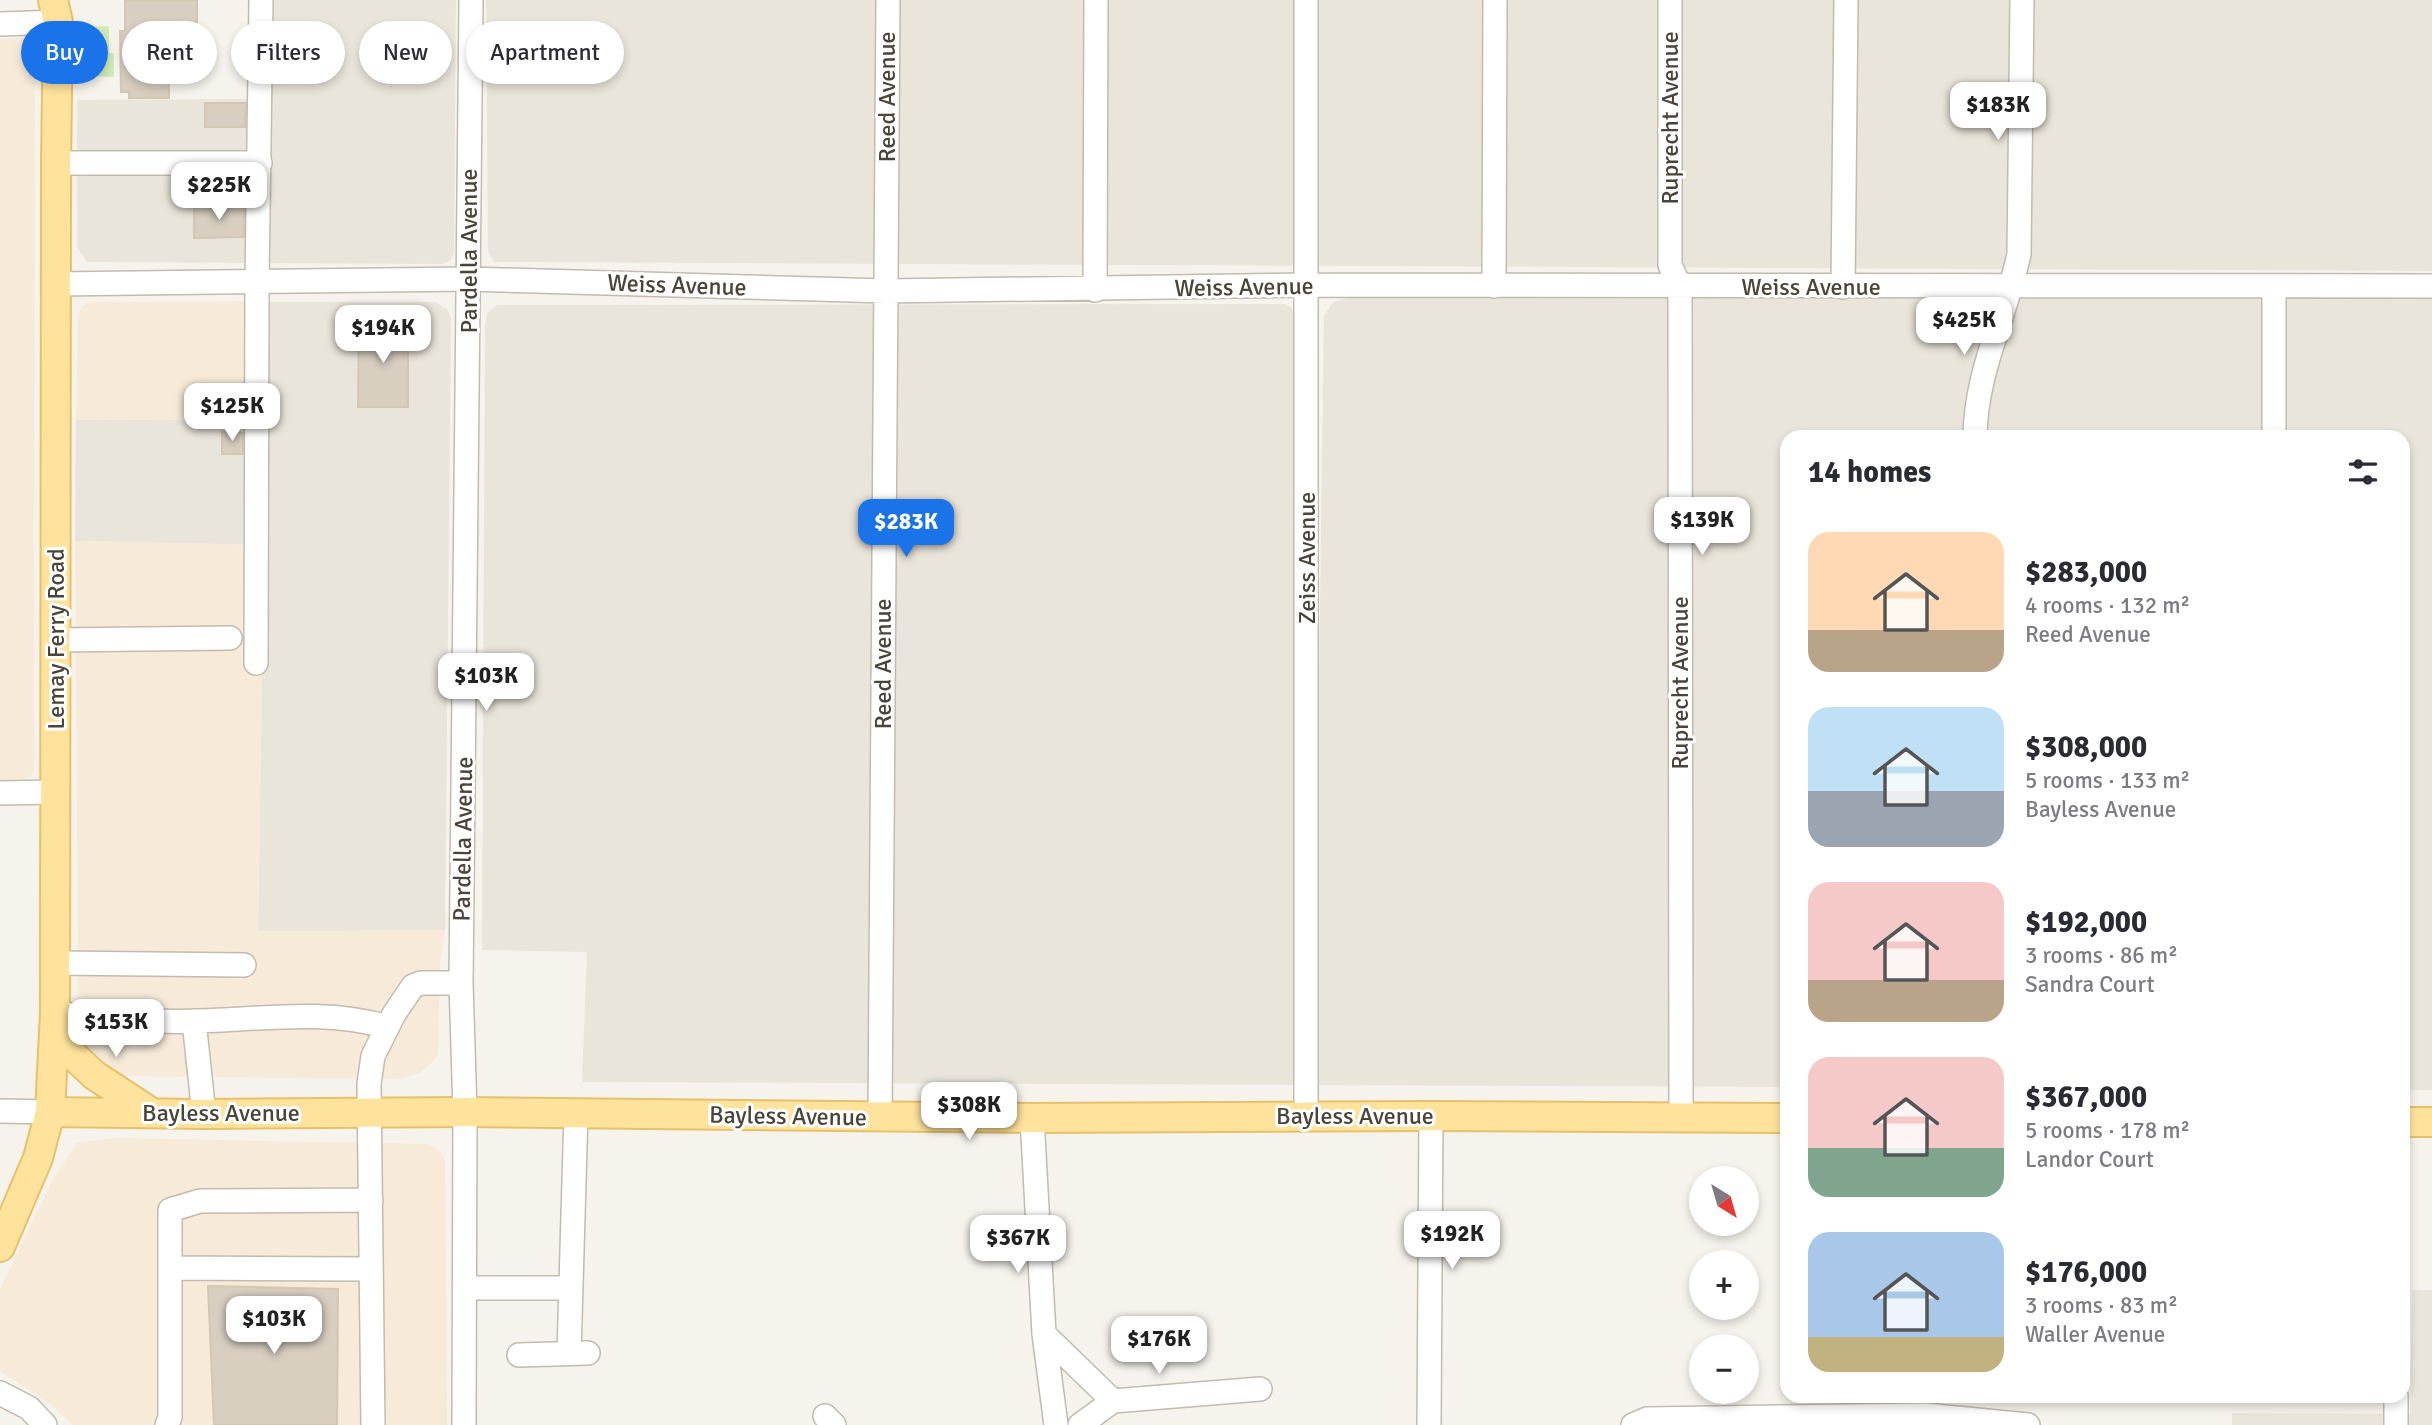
<!DOCTYPE html>
<meta charset="utf-8">
<style>
body{margin:0;font-family:Signika,sans-serif;background:#f2f2f3;color:#2b2b33;height:100vh;display:flex;flex-direction:column;font-size:26px;white-space:nowrap}
*{box-sizing:border-box;margin:0}
p{font-size:23px;color:#7c7c81}
.icon{flex:none;width:38px;height:38px;fill:none;stroke:currentColor;stroke-width:2;stroke-linecap:round;stroke-linejoin:round}
.map{position:relative;flex:1;overflow:hidden}
.drawer{position:absolute;left:1780px;top:430px;width:630px;height:973px;display:flex;flex-direction:column;background:#fff;border-radius:21px;box-shadow:0 4px 10px #0003}
.drawer>*{flex:none}
.top-card{position:absolute;left:21px;top:21px;width:665px;height:63px;display:flex;gap:14px}
.needle{width:46px;rotate:143deg}
.fabs{position:absolute;left:1689px;top:1166px;display:grid;gap:14px}
.fabs a{display:grid;place-items:center;width:70px;height:70px;border-radius:50%;background:#fff;box-shadow:0 4px 10px #0003;font-size:35px}
.price{position:absolute;translate:-50% -60px;padding:0 16px;border-radius:14px;background:#fff;color:#222;font-size:23px;line-height:46px;filter:drop-shadow(0 2px 4px #0008)}
.price::after{content:'';position:absolute;left:50%;top:42px;width:21px;height:16px;margin-left:-10px;background:inherit;clip-path:polygon(0 0,100% 0,50% 100%)}
.price.on{background:#1a73e8;color:#fff}
ul{padding:0;list-style:none}
li{display:flex;align-items:center;gap:21px;height:175px;padding:0 28px}
li span{display:grid;place-items:center;flex:none;width:196px;height:140px;border-radius:21px;color:#555}
li>.icon{margin-inline-start:auto}
span .icon{width:84px;height:84px;fill:#fffc;stroke-width:1}
li b{font-size:30px}
h2{display:flex;justify-content:space-between;align-items:center;height:84px;padding:0 28px;font-size:30px}
.tag{padding:0 24px;border-radius:32px;background:#fff;box-shadow:0 4px 10px #0003;font-size:24px;line-height:63px}
.tag.on{background:#1a73e8;color:#fff}
.map>svg:first-child{display:block}
</style>
<div class="map">
<svg width="2432" height="1425" viewBox="0 0 2432 1425">
<rect width="100%" height="100%" fill="#f6f3ec"/>
<path fill="#eae5da" d="M269 0H456L454 251 451 260 442 264 87 262 77 247V100L254 99Z
M486 0H2432V271L494 262 488 251Z
M1353 297 2432 299V1090H2403V438H1787V1087L582 1082 587 952 482 950 485 326 487 313 497 305 1284 304 1292 308 1296 319 1294 676 1319 674 1324 316 1333 302Z
M265 302H436L447 309 451 318 445 930 258 932 264 545 75 541 76 420 263 419Z
M2412 1290H2432V1425H2232V1413L2410 1414Z"/>
<path fill="#f7ead8" d="M22 38 31 40 35 48 34 771 30 777 21 782 0 783V39Z
M251 301V419L76 420 78 315 82 306 92 302Z
M75 541 264 545 258 931 445 930 440 961 438 1054 431 1064 419 1073 402 1079 127 1076 107 1074 84 1054 79 1037 78 977Z
M115 1138 427 1144 440 1151 445 1159 447 1425H73L52 1405 0 1371V1289L53 1179 77 1143Z"/>
<path fill="#d2eab5" d="M109 26V53H114V77L84 76 89 27Z"/>
<path fill="#d8cfc1" stroke="#d3c7b4" stroke-width="2" d="M125 0H197V47L169 48V98H129V92H121L120 31H125Z
M205 103H246L245 127H205Z
M244 206V237L194 238V207Z
M359 323H408V407H358Z
M222 432 243 433V454H222Z
M208 1286 338 1289 337 1425H214Z"/>
<g fill="none" stroke-linecap="round" stroke-linejoin="round">
<defs>
<path id="minor" d="M1670 0V265L1680 287 1681 1117
M0 24 58 22
M56 163H260
M56 284 469 279 886 291 1307 285 2432 286
M1494 286 1495 0
M1843 287 1846 0
M1095 290 1096 0
M1975 438C1975 373 2006 316 2019 254L2022 0
M2274 438V287
M55 640 230 638
M256 663 257 282 261 0
M0 793 55 792
M56 963 244 965
M55 1013C104 1018 151 1023 200 1021 263 1019 326 1009 387 1027
M194 1021 204 1114
M0 1111 50 1112
M1306 1116V0
M880 1118 888 0
M1032 1118 1044 1334 1056 1425
M170 1268 371 1269
M465 1288H570
M1044 1334 1113 1401
M569 1353 576 1113
M519 1355 588 1353
M0 1393 29 1408 45 1425
M825 1416 834 1425
M167 1425 170 1417V1210L200 1201 371 1200
M373 1425 369 1084 373 1056 394 1014 413 986 421 983H461
M464 1425 465 1112 461 983 471 0
M1080 1425 1113 1401 1260 1389
M1429 1425 1431 1116
M1633 1425 1647 1419 1925 1415 2028 1425
M2396 1425V1396"/>
<path id="major" d="M54 1037 94 1075 152 1113
M50 1112 204 1114 465 1112 1032 1118 1431 1116 1787 1118
M2403 1122H2432
M0 1247 38 1158 50 1112 55 1013 56 163 58 22 53 0"/>
</defs>
<use href="#minor" stroke="#c2bbae" stroke-width="26"/>
<use href="#major" stroke="#e6c16a" stroke-width="32"/>
<use href="#minor" stroke="#fff" stroke-width="23"/>
<use href="#major" stroke="#ffe39c" stroke-width="28"/>
</g>
<g text-anchor="middle" dominant-baseline="central" stroke-width="6" stroke-linejoin="round" paint-order="stroke">
<g font-size="24" fill="#4b4439" stroke="#fff">
<text transform="translate(887 97) rotate(-90)">Reed Avenue</text>
<text transform="translate(1670 118) rotate(-90)">Ruprecht Avenue</text>
<text transform="translate(469 251) rotate(-90)">Pardella Avenue</text>
<text transform="translate(677 285) rotate(2)">Weiss Avenue</text>
<text transform="translate(1244 287) rotate(-1)">Weiss Avenue</text>
<text x="1811" y="287">Weiss Avenue</text>
<text transform="translate(1307 558) rotate(-90)">Zeiss Avenue</text>
<text transform="translate(56 639) rotate(-90)">Lemay Ferry Road</text>
<text transform="translate(883 664) rotate(-90)">Reed Avenue</text>
<text transform="translate(1680 683) rotate(-90)">Ruprecht Avenue</text>
<text transform="translate(463 839) rotate(-89)">Pardella Avenue</text>
<text x="221" y="1113">Bayless Avenue</text>
<text transform="translate(788 1116) rotate(1)">Bayless Avenue</text>
<text x="1355" y="1116">Bayless Avenue</text>
</g>
</g>
</svg>
<div class="fabs">
<a><svg class="needle" viewBox="-14 -14 28 28"><path d="M0-13l5 13h-10z" fill="#e53935"/><path d="M0 13l5-13h-10z" fill="#7c7c81"/></svg></a>
<a>+</a>
<a>−</a>
</div>
<b class="price" style="left:1998px;top:142px">$183K</b>
<b class="price" style="left:219px;top:222px">$225K</b>
<b class="price" style="left:1964px;top:357px">$425K</b>
<b class="price" style="left:383px;top:365px">$194K</b>
<b class="price" style="left:232px;top:443px">$125K</b>
<b class="price" style="left:1702px;top:557px">$139K</b>
<b class="price on" style="left:906px;top:559px">$283K</b>
<b class="price" style="left:486px;top:713px">$103K</b>
<b class="price" style="left:116px;top:1059px">$153K</b>
<b class="price" style="left:969px;top:1142px">$308K</b>
<b class="price" style="left:1452px;top:1271px">$192K</b>
<b class="price" style="left:1018px;top:1275px">$367K</b>
<b class="price" style="left:274px;top:1356px">$103K</b>
<b class="price" style="left:1159px;top:1376px">$176K</b>
<div class="top-card">
<a class="tag on">Buy</a>
<a class="tag">Rent</a>
<a class="tag">Filters</a>
<a class="tag">New</a>
<a class="tag">Apartment</a>
</div>
<section class="drawer">
<h2>14 homes<svg class="icon" aria-label="filters" viewBox="0 0 24 24"><path d="M4 7h16M4 17h16"/><circle cx="9" cy="7" r="2"/><circle cx="15" cy="17" r="2"/></svg></h2>
<ul>
<li><span style="background:linear-gradient(#ffd9b3 70%,#b9a48a 0)"><svg class="icon" aria-label="home" viewBox="0 0 24 24"><path d="M3 11l9-7 9 7M6 9v11h12V9"/></svg></span><div><b>$283,000</b><p>4 rooms · 132 m²</p><p>Reed Avenue</p></div></li>
<li><span style="background:linear-gradient(#bfe0f5 60%,#9aa5b1 0)"><svg class="icon" aria-label="home" viewBox="0 0 24 24"><path d="M3 11l9-7 9 7M6 9v11h12V9"/></svg></span><div><b>$308,000</b><p>5 rooms · 133 m²</p><p>Bayless Avenue</p></div></li>
<li><span style="background:linear-gradient(#f6c9c9 70%,#b9a48a 0)"><svg class="icon" aria-label="home" viewBox="0 0 24 24"><path d="M3 11l9-7 9 7M6 9v11h12V9"/></svg></span><div><b>$192,000</b><p>3 rooms · 86 m²</p><p>Sandra Court</p></div></li>
<li><span style="background:linear-gradient(#f6c9c9 65%,#7fa58c 0)"><svg class="icon" aria-label="home" viewBox="0 0 24 24"><path d="M3 11l9-7 9 7M6 9v11h12V9"/></svg></span><div><b>$367,000</b><p>5 rooms · 178 m²</p><p>Landor Court</p></div></li>
<li><span style="background:linear-gradient(#a9c7e8 75%,#c2b280 0)"><svg class="icon" aria-label="home" viewBox="0 0 24 24"><path d="M3 11l9-7 9 7M6 9v11h12V9"/></svg></span><div><b>$176,000</b><p>3 rooms · 83 m²</p><p>Waller Avenue</p></div></li>
</ul>
</section>
</div>
